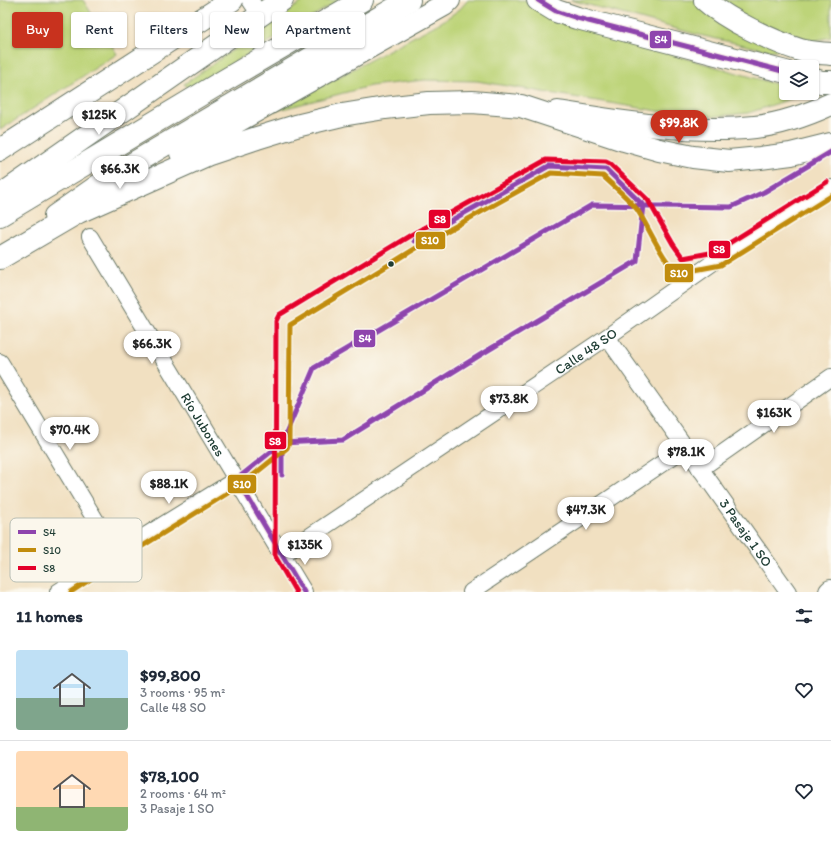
<!DOCTYPE html>
<meta charset="utf-8">
<style>
body{margin:0;font-family:Itim,sans-serif;background:#f6f6f7;color:#1f2937;height:100vh;display:flex;flex-direction:column;font-size:15px;white-space:nowrap}
*{box-sizing:border-box;margin:0}
p{font-size:13px;color:#747a83}
.icon{flex:none;width:22px;height:22px;fill:none;stroke:currentColor;stroke-width:2;stroke-linecap:round;stroke-linejoin:round}
.map{position:relative;height:592px;overflow:hidden}
.drawer{display:flex;flex-direction:column;background:#fff;flex:1}
.drawer>*{flex:none}
.guide{position:absolute;left:12px;top:12px;width:400px;height:36px;display:flex;gap:8px}
.fabs{position:absolute;left:779px;top:60px;display:grid;gap:8px}
.fabs a{display:grid;place-items:center;width:40px;height:40px;border-radius:4px;background:#fff;box-shadow:0 1px 3px #0004;font-size:20px}
.price{position:absolute;translate:-50% -34px;padding:0 9px;border-radius:14px;background:#fff;color:#222;font-size:13px;line-height:26px;filter:drop-shadow(0 1px 2px #0008)}
.price::after{content:'';position:absolute;left:50%;top:24px;width:12px;height:9px;margin-left:-6px;background:inherit;clip-path:polygon(0 0,100% 0,50% 100%)}
.price.selected{background:#c8321e;color:#fff}
ul{padding:0;list-style:none}
li{display:flex;align-items:center;gap:12px;height:100px;padding:0 16px}
li+li{border-top:1px solid #e0e1e3}
li span{display:grid;place-items:center;flex:none;width:112px;height:80px;border-radius:4px;color:#555}
li>.icon{margin-inline-start:auto}
span .icon{width:48px;height:48px;fill:#fffc;stroke-width:1}
li b{font-size:17px}
h2{display:flex;justify-content:space-between;align-items:center;height:48px;padding:0 16px;font-size:17px}
.chip{padding:0 14px;border-radius:4px;background:#fff;box-shadow:0 1px 3px #0004;font-size:14px;line-height:36px}
.chip.selected{background:#c8321e;color:#fff}
.map>svg:first-child{display:block}
</style>
<div class="map">
<svg width="831" height="592" viewBox="0 0 831 592">
<rect width="100%" height="100%" fill="#fbf7ec"/>
<filter id="ink" filterUnits="userSpaceOnUse"><feTurbulence type="fractalNoise" baseFrequency=".025" numOctaves="2"/><feDisplacementMap in="SourceGraphic" scale="8" xChannelSelector="R" yChannelSelector="G"/><feConvolveMatrix kernelMatrix="1 2 1 2 8 2 1 2 1" color-interpolation-filters="sRGB"/></filter>
<filter id="wash" filterUnits="userSpaceOnUse"><feTurbulence type="fractalNoise" baseFrequency=".012" numOctaves="4" result="noise"/><feDisplacementMap in="SourceGraphic" scale="16" xChannelSelector="R" yChannelSelector="G"/><feGaussianBlur stdDeviation="0.9" result="paint"/><feColorMatrix in="noise" values="0 0 0 0 0 0 0 0 0 0 0 0 0 0 0 0 0 1.4 0 .05"/><feComposite in="paint" operator="in"/></filter>
<g filter="url(#wash)">
<rect width="100%" height="100%" fill="#f1e0c1"/>
<path fill="#bdd479" stroke="#6e8856" d="M0 0H83L117 54 0 130Z
M305 0H340L189 89 184 84Z
M468 0H526L532 5 559 22 786 87V93H809L748 113 707 117 670 113 477 81 424 80 370 86 275 111 443 21 460 9Z
M571 0H831V37L771 51 699 35Z"/>
</g>
<g filter="url(#ink)">
<g fill="none" stroke-linecap="round" stroke-linejoin="round">
<defs>
<g id="street">
<path d="M250 0 260 15"/>
<path id="s1" d="M90 237 304 592"/>
<path id="s2" d="M607 337 788 592"/>
<path d="M0 362 116 554"/>
<path d="M700 469 831 377"/>
<path id="s3" d="M282 555 607 337 718 259 831 188"/>
<path d="M58 592 116 554 237 479"/>
<path d="M471 592 685 448"/>
</g>
<path id="secondary" d="M538 0 556 11 577 18 786 72
M705 0C727 20 772 41 800 50 810 53 821 53 831 54
M812 79 821 82H831
M558 112C620 122 692 134 755 127 782 124 807 115 831 104
M0 215 215 86 362 0
M55 216 112 176 409 0
M830 592 831 591"/>
<path id="highway" d="M0 150 232 0
M181 153 444 5 449 0
M0 196 282 0
M74 214 209 154 257 138 296 126 342 115 385 108 429 103 472 102 521 106 624 140 659 150 693 157 729 161 760 158 791 154 831 144
M0 258 87 207"/>
</defs>
<use href="#street" stroke="#687665" stroke-width="18"/>
<use href="#secondary" stroke="#687665" stroke-width="24"/>
<use href="#highway" stroke="#687665" stroke-width="24"/>
<use href="#street" stroke="#fff" stroke-width="16"/>
<use href="#secondary" stroke="#fff" stroke-width="22"/>
<use href="#highway" stroke="#fff" stroke-width="22"/>
<defs>
<path id="bus-1" d="M538 0 556 11 577 18 786 72
M282 475V443L314 368 592 205 731 207 764 192 831 152
M304 592 237 479 282 443 343 440 485 352 637 261 643 205 606 169 549 166 414 241"/>
<path id="bus-2" d="M71 592 120 560 241 485 287 448 289 443 290 325 418 247 551 173 603 176C612 185 632 201 638 211 647 224 666 268 679 273L721 265 831 196"/>
<path id="bus-3" d="M296 592 275 556 276 321 279 315 411 235 546 160 606 162 610 164 648 200 673 244 683 258 715 252 827 182"/>
</defs>
<use href="#bus-1" stroke="#fbf7ec" stroke-width="8"/>
<use href="#bus-2" stroke="#fbf7ec" stroke-width="8"/>
<use href="#bus-3" stroke="#fbf7ec" stroke-width="8"/>
<use href="#bus-1" stroke="#8e44ad" stroke-width="5"/>
<use href="#bus-2" stroke="#c18c0d" stroke-width="5"/>
<use href="#bus-3" stroke="#e4002b" stroke-width="5"/>
</g>
</g>
<circle fill="#1f3d34" stroke="#fbf7ec" stroke-width="1.5" cx="391" cy="264" r="3.5"/>
<g text-anchor="middle" dominant-baseline="central" stroke-width="3.5" stroke-linejoin="round" paint-order="stroke">
<g font-size="14" fill="#1f3d34" stroke="#fbf7ec">
<text stroke="none"><textPath href="#s3" startOffset="366">Calle 48 SO</textPath></text>
<text stroke="none"><textPath href="#s1" startOffset="219">Río Jubones</textPath></text>
<text stroke="none"><textPath href="#s2" startOffset="240">3 Pasaje 1 SO</textPath></text>
</g>
</g>
<rect x="10" y="518" width="132" height="64" rx="6" fill="#fbf7ec" stroke="#b9bfb5" stroke-width="1"/>
<rect x="18" y="530" width="18" height="4" fill="#8e44ad"/>
<rect x="18" y="548" width="18" height="4" fill="#c18c0d"/>
<rect x="18" y="566" width="18" height="4" fill="#e4002b"/>
<g font-size="11" fill="#1f3d34">
<text x="43" y="536">S4</text>
<text x="43" y="554">S10</text>
<text x="43" y="572">S8</text>
</g>
<g stroke="#fbf7ec" stroke-width="1.5">
<rect x="649" y="30" width="23" height="19" rx="4" fill="#8e44ad"/>
<rect x="428" y="209" width="23" height="20" rx="4" fill="#e4002b"/>
<rect x="415" y="231" width="31" height="19" rx="4" fill="#c18c0d"/>
<rect x="708" y="240" width="23" height="19" rx="4" fill="#e4002b"/>
<rect x="664" y="263" width="30" height="20" rx="4" fill="#c18c0d"/>
<rect x="353" y="329" width="23" height="19" rx="4" fill="#8e44ad"/>
<rect x="264" y="431" width="23" height="19" rx="4" fill="#e4002b"/>
<rect x="227" y="474" width="30" height="20" rx="4" fill="#c18c0d"/>
</g>
<g font-size="11" text-anchor="middle" font-weight="bold" fill="#fff">
<text x="661" y="43">S4</text>
<text x="440" y="223">S8</text>
<text x="430" y="244">S10</text>
<text x="719" y="253">S8</text>
<text x="679" y="277">S10</text>
<text x="365" y="342">S4</text>
<text x="275" y="445">S8</text>
<text x="242" y="488">S10</text>
</g>
</svg>
<div class="fabs">
<a><svg class="icon" aria-label="layers" viewBox="0 0 24 24"><path d="M12 4l9 5-9 5-9-5zM3 14l9 5 9-5"/></svg></a>
</div>
<b class="price" style="left:99px;top:136px">$125K</b>
<b class="price selected" style="left:679px;top:144px">$99.8K</b>
<b class="price" style="left:120px;top:190px">$66.3K</b>
<b class="price" style="left:152px;top:365px">$66.3K</b>
<b class="price" style="left:509px;top:420px">$73.8K</b>
<b class="price" style="left:774px;top:434px">$163K</b>
<b class="price" style="left:70px;top:451px">$70.4K</b>
<b class="price" style="left:686px;top:473px">$78.1K</b>
<b class="price" style="left:169px;top:505px">$88.1K</b>
<b class="price" style="left:586px;top:531px">$47.3K</b>
<b class="price" style="left:305px;top:566px">$135K</b>
<div class="guide">
<a class="chip selected">Buy</a>
<a class="chip">Rent</a>
<a class="chip">Filters</a>
<a class="chip">New</a>
<a class="chip">Apartment</a>
</div>
</div>
<section class="drawer">
<h2>11 homes<svg class="icon" aria-label="filters" viewBox="0 0 24 24"><path d="M4 7h16M4 17h16"/><circle cx="9" cy="7" r="2"/><circle cx="15" cy="17" r="2"/></svg></h2>
<ul>
<li><span style="background:linear-gradient(#bfe0f5 60%,#7fa58c 0)"><svg class="icon" aria-label="home" viewBox="0 0 24 24"><path d="M3 11l9-7 9 7M6 9v11h12V9"/></svg></span><div><b>$99,800</b><p>3 rooms · 95 m²</p><p>Calle 48 SO</p></div><svg class="icon" aria-label="heart" viewBox="0 0 24 24"><path d="M12 20l-8-8c-3-5 5-10 8-4 3-6 11-1 8 4z"/></svg></li>
<li><span style="background:linear-gradient(#ffd9b3 70%,#8fb573 0)"><svg class="icon" aria-label="home" viewBox="0 0 24 24"><path d="M3 11l9-7 9 7M6 9v11h12V9"/></svg></span><div><b>$78,100</b><p>2 rooms · 64 m²</p><p>3 Pasaje 1 SO</p></div><svg class="icon" aria-label="heart" viewBox="0 0 24 24"><path d="M12 20l-8-8c-3-5 5-10 8-4 3-6 11-1 8 4z"/></svg></li>
</ul>
</section>
